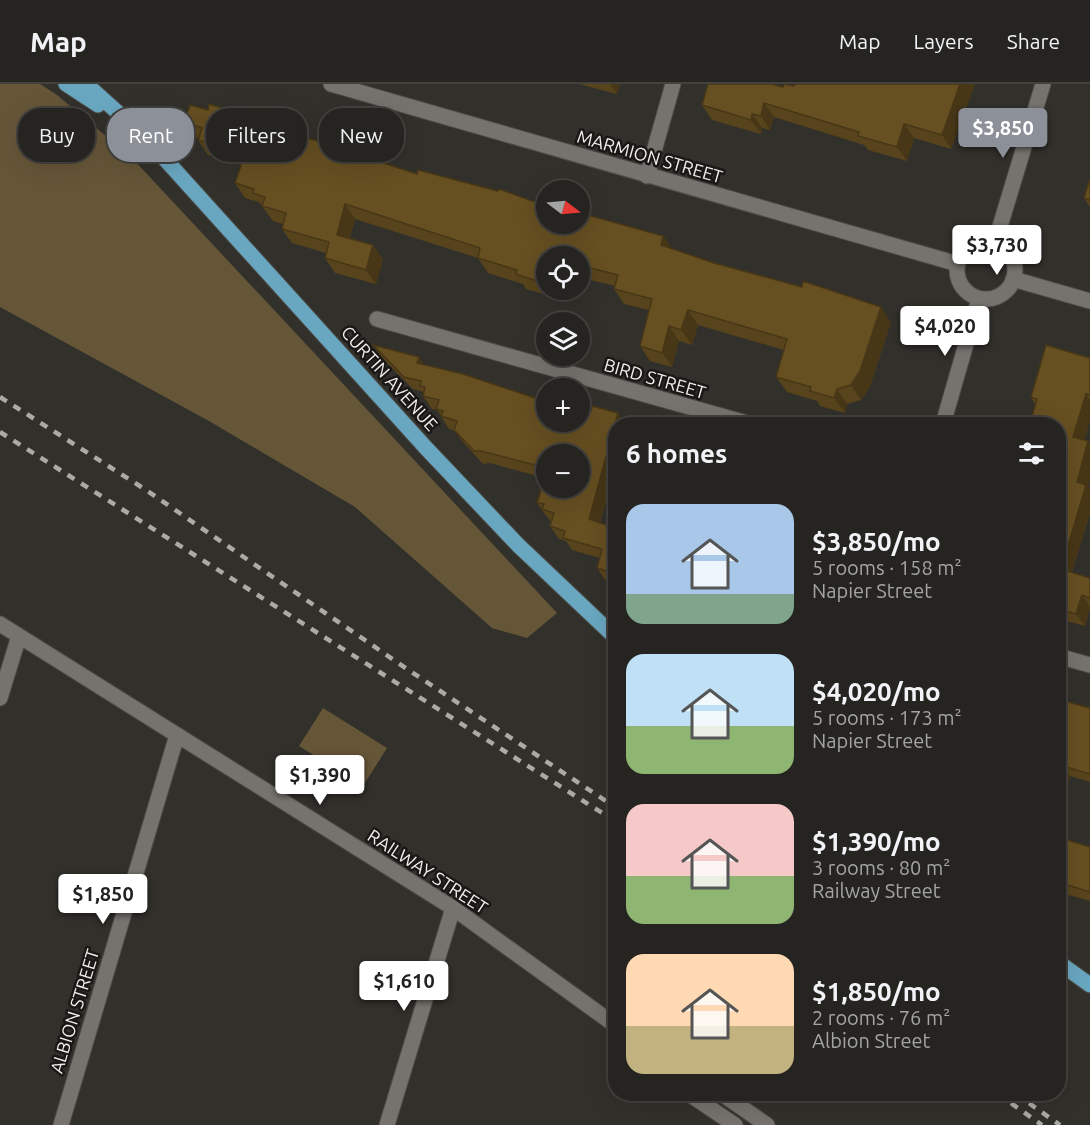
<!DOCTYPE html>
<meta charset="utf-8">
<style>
body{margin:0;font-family:Ubuntu,sans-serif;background:#32302d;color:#f1f3f6;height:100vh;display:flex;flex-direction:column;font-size:22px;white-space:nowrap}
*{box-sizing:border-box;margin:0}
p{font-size:20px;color:#a4a4a5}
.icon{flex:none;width:33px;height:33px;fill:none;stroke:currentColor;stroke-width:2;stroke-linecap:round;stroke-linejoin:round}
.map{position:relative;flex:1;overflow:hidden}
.drawer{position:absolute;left:608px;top:333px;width:458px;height:684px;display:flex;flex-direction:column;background:#262420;border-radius:24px;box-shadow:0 6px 24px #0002,0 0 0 2px #42413e}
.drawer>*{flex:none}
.guide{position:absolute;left:18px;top:24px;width:500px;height:54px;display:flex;gap:12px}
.needle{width:39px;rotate:106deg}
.buttons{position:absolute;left:536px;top:96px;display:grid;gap:12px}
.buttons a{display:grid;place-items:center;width:54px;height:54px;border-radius:50%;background:#262420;box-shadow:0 6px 24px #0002,0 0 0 2px #42413e;font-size:30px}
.price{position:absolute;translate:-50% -51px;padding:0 14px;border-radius:6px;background:#fff;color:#222;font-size:20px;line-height:39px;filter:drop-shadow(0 2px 3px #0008)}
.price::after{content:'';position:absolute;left:50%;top:36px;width:18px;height:14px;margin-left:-9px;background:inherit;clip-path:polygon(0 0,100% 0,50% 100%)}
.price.selected{background:#8c9099;color:#fff}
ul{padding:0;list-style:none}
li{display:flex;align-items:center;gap:18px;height:150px;padding:0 18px}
li span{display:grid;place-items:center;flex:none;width:168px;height:120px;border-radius:18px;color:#555}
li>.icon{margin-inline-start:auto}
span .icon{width:72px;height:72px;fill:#fffc;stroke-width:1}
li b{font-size:26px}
h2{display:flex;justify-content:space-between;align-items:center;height:72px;padding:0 18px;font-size:26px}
.pill{padding:0 21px;border-radius:24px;background:#262420;box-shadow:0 6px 24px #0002,0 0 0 2px #42413e;font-size:21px;line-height:54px}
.pill.selected{background:#8c9099;color:#fff}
header{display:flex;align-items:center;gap:36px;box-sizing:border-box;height:84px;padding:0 30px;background:#262420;border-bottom:2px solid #42413e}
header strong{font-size:28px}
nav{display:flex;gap:33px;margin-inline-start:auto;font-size:21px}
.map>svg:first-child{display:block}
</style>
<header>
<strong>Map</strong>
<nav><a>Map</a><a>Layers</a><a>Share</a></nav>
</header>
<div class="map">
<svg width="1090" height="1041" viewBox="0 0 1090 1041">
<rect width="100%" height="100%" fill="#32302b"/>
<path fill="#665638" d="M0 0H40L57 11 132 74 557 529 527 554 492 544 355 423 209 337 0 223Z
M323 624 387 664 363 702 299 662Z"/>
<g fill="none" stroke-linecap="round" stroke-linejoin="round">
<defs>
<path id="minor" d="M331 0 958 180
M647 92 673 0
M957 186a29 29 0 1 1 58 0a29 29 0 1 1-58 0Z
M995 159 1043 0
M1013 195 1090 217
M377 235 750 340
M943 340 979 215
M0 540 453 824 615 941
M1058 572 1090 581
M0 614 19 552
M689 1010 735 1041
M722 1010 767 1041
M61 1041 177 651
M387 1041 453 824"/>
<path id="major" d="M66 0 98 21
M86 0 145 53 426 364 518 461 615 553
M1058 878 1090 901"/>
</defs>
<use href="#minor" stroke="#4d4b47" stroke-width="17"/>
<use href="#major" stroke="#4d4b47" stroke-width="17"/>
<use href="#minor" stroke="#76736e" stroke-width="15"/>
<use href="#major" stroke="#69a7c0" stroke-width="15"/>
<path stroke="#acaaa6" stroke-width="4.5" stroke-dasharray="8 8" stroke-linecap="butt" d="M0 313 146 406 407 585 615 723
M0 348 615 737
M998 1010 1042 1041
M1016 1010 1060 1041"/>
</g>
<path fill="#58441c" d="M579 0H620L617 10Z
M795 0H975L951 65 914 54 907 77 868 66 864 61 774 33 770 46 762 44 761 50 712 36 702 21 794 2Z
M184 38 278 46 370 75 546 140 663 152 672 165 891 238 870 302 861 316 847 320 845 329 820 322 817 317 787 308 776 293 784 266 698 241 692 261 679 257 672 283 650 277 640 262 649 226 624 220 614 205 615 202 579 193V172H546V206H549L547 211 526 205 523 200 488 189 478 174 355 135 350 154 373 161 383 176 376 200 335 189 325 174 326 169 292 159 282 145 283 140 273 137 259 118 245 114 235 99 241 81 208 71 198 56 199 54 194 53Z
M1090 94V123L1084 114Z
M373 261 423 280 615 340V385L600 439 615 444V499L605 496 597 484 600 474 572 466 566 457 559 455 550 442 551 438 537 419 545 394 490 379 483 380 463 358 454 346 449 345 437 326 432 325 423 312 424 308 413 305 382 274Z
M1090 274V336L1084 356 1088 357 1090 360V393L1088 403 1090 406V429L1072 488 1090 494V524L1085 542 1066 537 1064 533 1058 532V340L1035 320 1031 313Z
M1058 604 1064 610 1062 616 1090 624V698L1070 692 1064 713 1058 711Z
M1058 753 1090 763V817L1058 808Z"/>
<path fill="#473717" d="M610 0H620L617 10Z
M960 0H975L951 65 942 51Z
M764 19 774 33 770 46 761 32Z
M752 30 762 44 761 50 751 36Z
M273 39 283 53 271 44Z
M904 40 914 54 907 77 897 63Z
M361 63 371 77 359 71Z
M345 120 355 135 347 165 337 151Z
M663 152 673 166 661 161Z
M373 161 383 176 376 200 366 186Z
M540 185 546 193V206H549L547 211 537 197Z
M881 223 891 238 870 302 861 316 851 301Z
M688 226 698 241 692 261 681 246Z
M669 242 679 257 672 283 662 269Z
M419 273 427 286 417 279Z
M837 305 847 320 845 329 834 314Z
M1086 310 1090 316V336L1082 365 1073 353Z
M618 329 626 340H615Z
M615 341V385L597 448 589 435Z
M1088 357 1090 360V393L1088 403 1090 406V429L1069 497 1061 485 1077 398Z
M1082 511 1090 523 1085 542 1076 530Z
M1061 605 1064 610 1058 630V615Z
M1063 682 1070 692 1064 713 1058 704Z"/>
<path fill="#664f21" stroke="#473717" stroke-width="1.5" d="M708 0H771L783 3 784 0 794 2 795 0H960L942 51 904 40 897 63 858 52 859 48 764 19 761 32 752 30 751 36 702 21Z
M209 20 273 39 271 44 321 58 323 52 361 63 359 71 417 90 418 86 498 107 499 105 546 122V140H579V133L583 135 584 130 663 152 661 161 714 179 802 203 803 197 881 223 860 287 851 301 837 305 834 314 810 307 811 303 776 293 787 255 688 226 681 246 669 242 662 269 640 262 652 215 614 205 618 191 579 181V172H546V186L540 185 537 197 516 190 517 186 478 174 480 164 345 120 337 151 373 161 366 186 325 174 329 158 282 145 286 129 262 122 265 113 253 109 254 105 235 99 245 70 198 56 202 44 184 38 190 21 208 26Z
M1090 94V116L1084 114Z
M373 261 419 273 417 279 463 290 544 317 545 313H546V338H579V323L591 327 592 322 618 329 589 435 615 444V490L597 484 602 465 563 454 565 447 550 442 554 429 542 425 544 420 537 419 546 389V404H579V370H546V389L542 388 543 383 481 367H474L454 346 457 337 441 332 443 327 436 325 439 316 423 312 425 303 420 302 421 297 404 293Z
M1046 261 1090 274V311L1086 310 1073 353 1088 357 1077 398 1086 401 1061 485 1090 494V514L1082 511 1076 530 1058 525 1059 522H1058V340H1030L1037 315 1031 313Z
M1058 604 1061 605 1058 615Z
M1061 616 1090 624V690L1063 682 1058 703V628Z
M1058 753 1090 763V808L1058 798Z"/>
<g text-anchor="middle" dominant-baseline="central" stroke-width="5" stroke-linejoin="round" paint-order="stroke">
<g font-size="18" fill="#f0eeeb" stroke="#191816">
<text transform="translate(650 72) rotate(16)">MARMION STREET</text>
<text transform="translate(390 294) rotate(48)">CURTIN AVENUE</text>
<text transform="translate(655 294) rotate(16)">BIRD STREET</text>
<text transform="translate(428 787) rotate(33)">RAILWAY STREET</text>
<text transform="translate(74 927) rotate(-73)">ALBION STREET</text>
</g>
</g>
</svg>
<div class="buttons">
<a><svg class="needle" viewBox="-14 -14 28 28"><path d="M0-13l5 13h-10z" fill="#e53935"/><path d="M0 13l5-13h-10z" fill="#a4a4a5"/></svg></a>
<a><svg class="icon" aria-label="locate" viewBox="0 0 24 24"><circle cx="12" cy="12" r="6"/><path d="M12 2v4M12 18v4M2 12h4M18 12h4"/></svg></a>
<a><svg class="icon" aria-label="layers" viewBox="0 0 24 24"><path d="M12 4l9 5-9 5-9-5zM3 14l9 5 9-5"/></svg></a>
<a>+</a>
<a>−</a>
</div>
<b class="price selected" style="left:1003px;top:75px">$3,850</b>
<b class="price" style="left:997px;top:192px">$3,730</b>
<b class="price" style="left:945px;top:273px">$4,020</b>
<b class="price" style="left:320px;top:722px">$1,390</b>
<b class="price" style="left:103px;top:841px">$1,850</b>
<b class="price" style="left:404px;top:928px">$1,610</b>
<div class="guide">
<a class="pill">Buy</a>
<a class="pill selected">Rent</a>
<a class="pill">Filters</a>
<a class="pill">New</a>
</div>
<section class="drawer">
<h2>6 homes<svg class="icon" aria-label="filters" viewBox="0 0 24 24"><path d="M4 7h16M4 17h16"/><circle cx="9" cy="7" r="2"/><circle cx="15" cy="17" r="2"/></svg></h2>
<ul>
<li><span style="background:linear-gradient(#a9c7e8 75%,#7fa58c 0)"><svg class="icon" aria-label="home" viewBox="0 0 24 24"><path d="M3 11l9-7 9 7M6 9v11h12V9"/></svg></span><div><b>$3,850/mo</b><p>5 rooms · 158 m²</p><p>Napier Street</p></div></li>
<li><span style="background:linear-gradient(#bfe0f5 60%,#8fb573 0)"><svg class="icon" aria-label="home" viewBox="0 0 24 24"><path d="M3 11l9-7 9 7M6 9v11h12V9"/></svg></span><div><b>$4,020/mo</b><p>5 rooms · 173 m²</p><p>Napier Street</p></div></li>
<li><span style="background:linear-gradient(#f6c9c9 60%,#8fb573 0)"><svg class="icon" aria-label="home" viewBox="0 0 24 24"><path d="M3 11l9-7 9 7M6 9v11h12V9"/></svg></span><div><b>$1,390/mo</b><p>3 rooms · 80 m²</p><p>Railway Street</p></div></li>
<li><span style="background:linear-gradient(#ffd9b3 60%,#c2b280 0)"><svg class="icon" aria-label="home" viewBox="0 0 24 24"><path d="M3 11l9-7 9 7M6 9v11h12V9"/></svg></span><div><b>$1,850/mo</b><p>2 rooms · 76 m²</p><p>Albion Street</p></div></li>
</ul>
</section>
</div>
